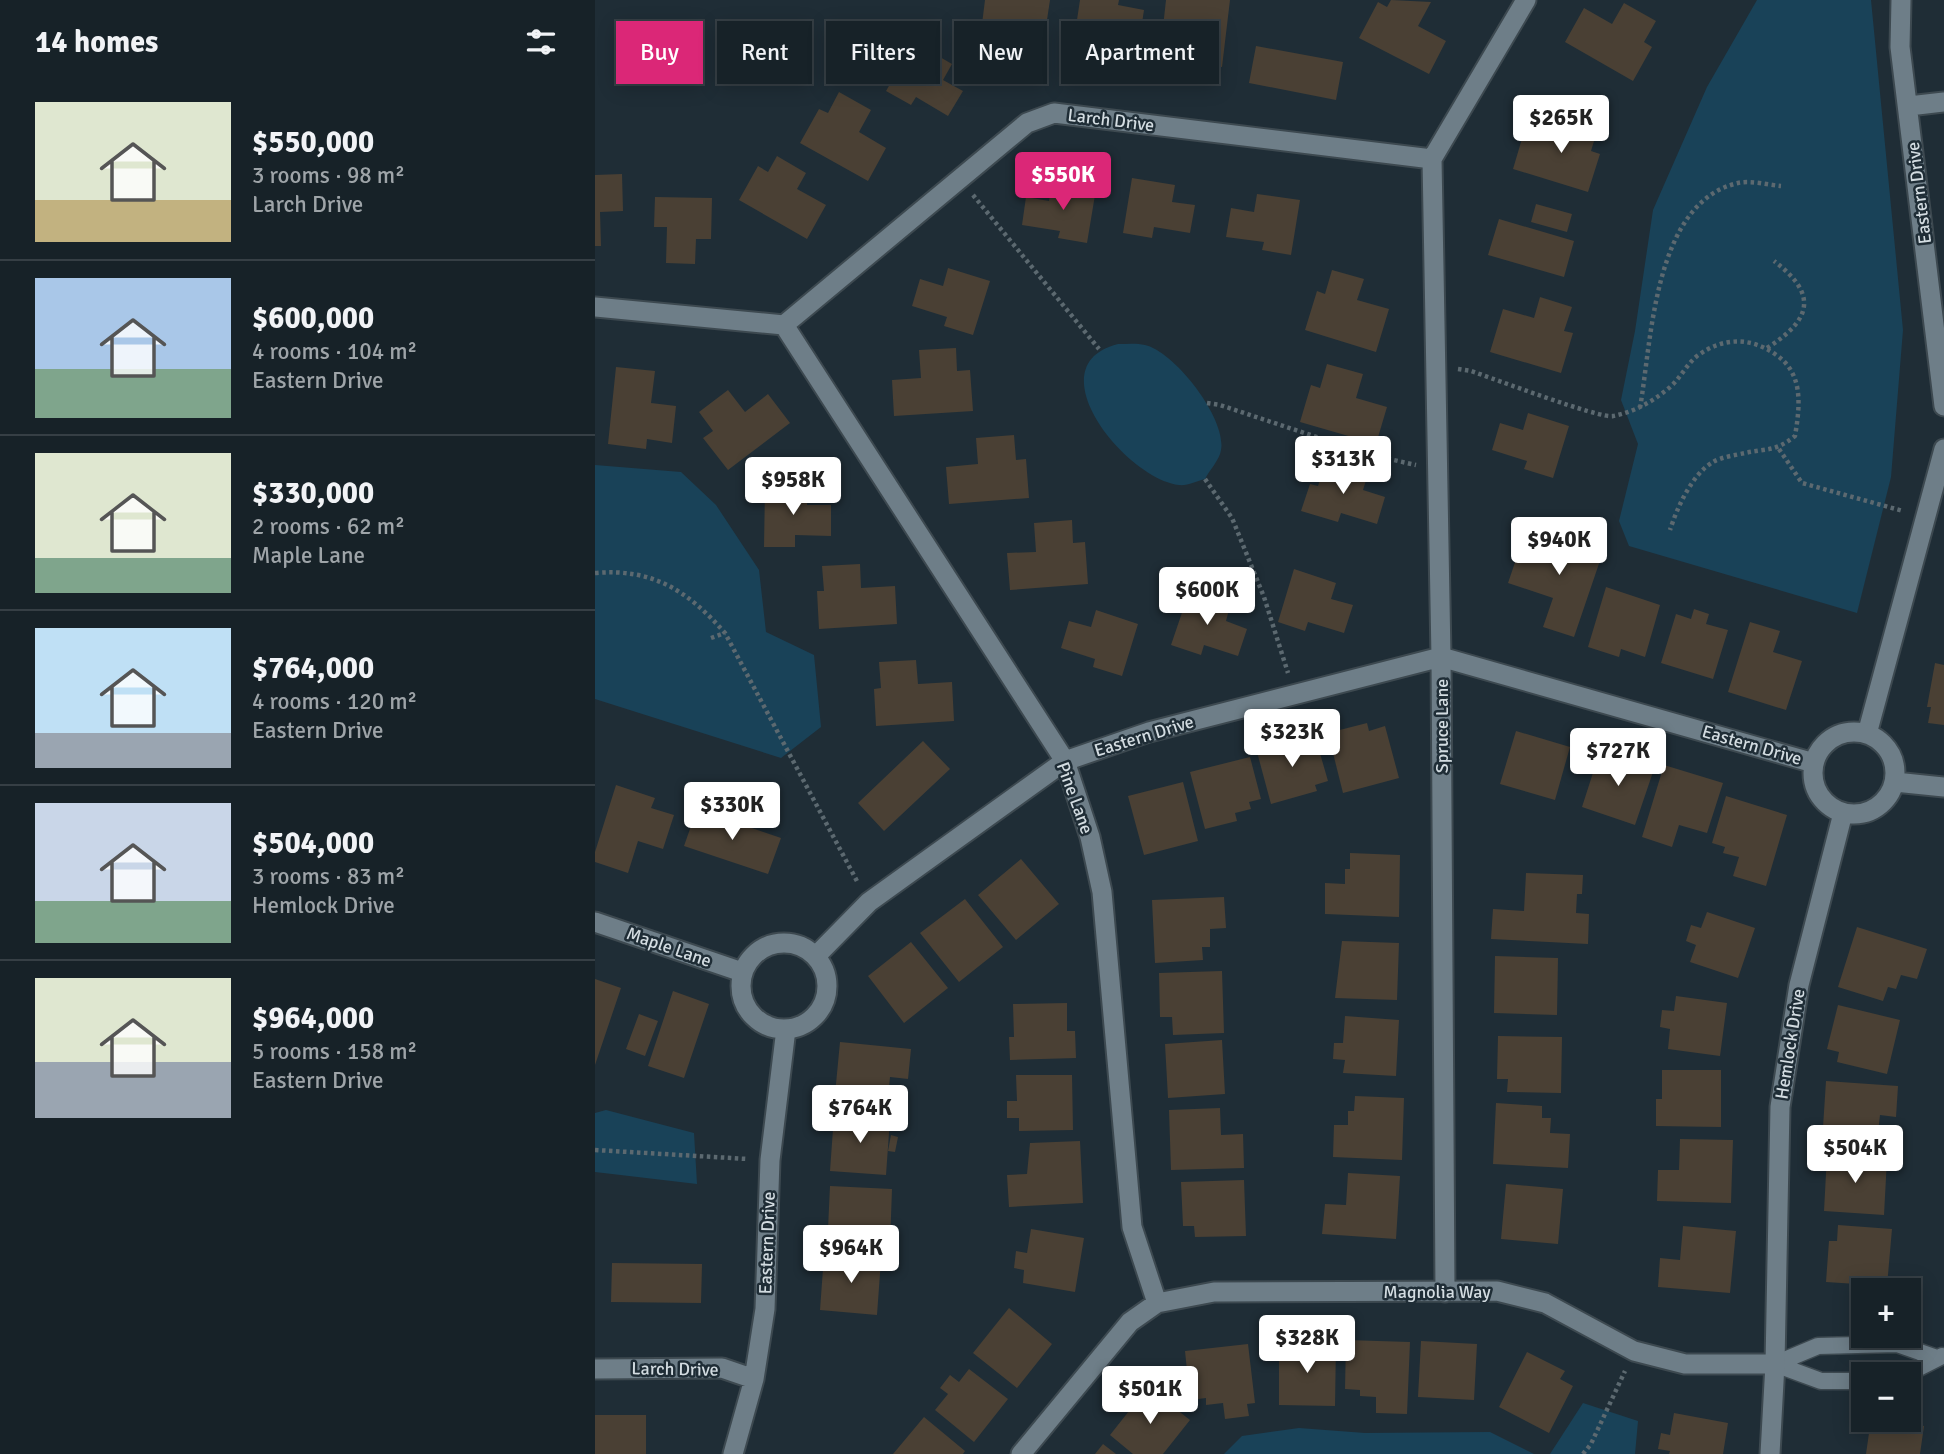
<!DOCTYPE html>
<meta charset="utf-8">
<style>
body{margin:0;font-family:Signika,sans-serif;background:#202a30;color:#f1f3f6;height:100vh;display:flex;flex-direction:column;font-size:26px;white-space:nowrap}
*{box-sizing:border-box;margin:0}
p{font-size:23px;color:#9ea4a8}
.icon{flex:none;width:38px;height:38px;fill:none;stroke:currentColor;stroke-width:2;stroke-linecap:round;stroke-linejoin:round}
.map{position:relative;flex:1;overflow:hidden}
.side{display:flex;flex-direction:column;background:#172228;width:595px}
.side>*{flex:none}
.guide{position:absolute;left:21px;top:21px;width:665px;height:63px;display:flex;gap:14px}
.tools{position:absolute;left:1256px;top:1278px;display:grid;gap:14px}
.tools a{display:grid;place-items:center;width:70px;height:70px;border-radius:0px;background:#172228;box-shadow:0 4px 18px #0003,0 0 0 2px #363f45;font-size:35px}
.price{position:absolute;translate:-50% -60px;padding:0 16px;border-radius:7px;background:#fff;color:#222;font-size:23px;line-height:46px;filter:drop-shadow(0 2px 4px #0008)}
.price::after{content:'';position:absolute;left:50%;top:42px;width:21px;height:16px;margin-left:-10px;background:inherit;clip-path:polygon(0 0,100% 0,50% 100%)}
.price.on{background:#db2777;color:#fff}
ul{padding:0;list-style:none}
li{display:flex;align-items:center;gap:21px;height:175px;padding:0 35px}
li+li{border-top:2px solid #363f45}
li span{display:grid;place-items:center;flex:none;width:196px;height:140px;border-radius:0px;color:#555}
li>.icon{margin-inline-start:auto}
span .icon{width:84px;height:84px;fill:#fffc;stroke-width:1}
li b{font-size:30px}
h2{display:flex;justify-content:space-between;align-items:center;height:84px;padding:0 35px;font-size:30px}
.pill{padding:0 24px;border-radius:0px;background:#172228;box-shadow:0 4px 18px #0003,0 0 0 2px #363f45;font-size:24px;line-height:63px}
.pill.on{background:#db2777;color:#fff}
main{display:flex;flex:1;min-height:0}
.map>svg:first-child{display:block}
</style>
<main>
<section class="side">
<h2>14 homes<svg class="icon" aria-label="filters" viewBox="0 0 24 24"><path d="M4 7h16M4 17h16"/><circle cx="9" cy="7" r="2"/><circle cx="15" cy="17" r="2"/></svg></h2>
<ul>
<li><span style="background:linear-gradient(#dfe7d0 70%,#c2b280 0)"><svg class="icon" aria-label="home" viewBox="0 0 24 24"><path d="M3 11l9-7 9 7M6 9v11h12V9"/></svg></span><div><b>$550,000</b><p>3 rooms · 98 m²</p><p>Larch Drive</p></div></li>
<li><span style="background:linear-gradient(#a9c7e8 65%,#7fa58c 0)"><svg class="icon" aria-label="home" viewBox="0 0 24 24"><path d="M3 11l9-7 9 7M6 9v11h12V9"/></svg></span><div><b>$600,000</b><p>4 rooms · 104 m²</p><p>Eastern Drive</p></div></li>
<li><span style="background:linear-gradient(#dfe7d0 75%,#7fa58c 0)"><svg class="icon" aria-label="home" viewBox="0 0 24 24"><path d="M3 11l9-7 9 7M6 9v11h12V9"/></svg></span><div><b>$330,000</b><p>2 rooms · 62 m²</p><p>Maple Lane</p></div></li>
<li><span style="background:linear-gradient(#bfe0f5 75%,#9aa5b1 0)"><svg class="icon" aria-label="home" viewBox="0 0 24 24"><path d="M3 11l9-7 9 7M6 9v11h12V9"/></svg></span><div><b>$764,000</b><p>4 rooms · 120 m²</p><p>Eastern Drive</p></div></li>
<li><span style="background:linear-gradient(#c9d6e8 70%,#7fa58c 0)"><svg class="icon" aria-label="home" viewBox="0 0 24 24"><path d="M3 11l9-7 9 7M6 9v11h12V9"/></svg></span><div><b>$504,000</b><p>3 rooms · 83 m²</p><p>Hemlock Drive</p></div></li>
<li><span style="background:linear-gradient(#dfe7d0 60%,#9aa5b1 0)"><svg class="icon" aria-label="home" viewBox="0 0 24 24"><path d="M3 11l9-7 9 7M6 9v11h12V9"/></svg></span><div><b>$964,000</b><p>5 rooms · 158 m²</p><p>Eastern Drive</p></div></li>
</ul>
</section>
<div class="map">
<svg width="1349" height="1454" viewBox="0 0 1349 1454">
<rect width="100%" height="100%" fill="#1f2d36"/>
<path fill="#194258" d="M1162 0H1276L1308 330 1296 477 1262 613 1034 546 1024 521 1043 444 1026 400 1040 331 1058 210 1112 87Z
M523 344C532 344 542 343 550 345 580 352 632 419 626 450 625 459 614 471 610 479 602 481 592 486 584 485 530 478 439 365 523 344Z
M0 465 86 472 121 505 164 570 171 632 219 655 226 727 186 758 0 699Z
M11 1110 99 1133 102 1184 0 1172V1113Z
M988 1403 1043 1421 1040 1454H955Z
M704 1428 770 1433 895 1432 939 1454H629L647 1436Z"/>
<path fill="#4a4034" d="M390 0H455L450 33 425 29 421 61 383 56Z
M485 0H524L523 5 549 10 544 43 525 40 520 73 475 66Z
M571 0H635L627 67 589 63 593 31 568 27Z
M796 0 836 2 823 26 851 41 834 74 764 38 783 2 792 7Z
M1029 3 1061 21 1049 42 1057 47 1038 81 970 42 989 8 1017 24Z
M319 42 357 64 348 80 368 91 353 116 321 97 316 105 291 91Z
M661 46 748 62 741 100 654 83Z
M244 92 276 110 264 132 291 148 273 181 205 143 224 109 233 113Z
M967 117 1003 128 996 151 1005 154 993 192 918 169 929 132 960 141Z
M182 156 211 173 202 189 231 205 212 239 144 200 163 166 173 172Z
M27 174 28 211 5 212 6 246H0V175Z
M537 178 580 185 577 202 600 205 595 233 559 227 557 238 528 233Z
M457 182 501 189 492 243 463 238 465 231 427 225 431 197 454 201Z
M662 194 705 200 696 255 667 250 669 242 631 237 636 208 659 212Z
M60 197 117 198 116 239H101L100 264 71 263 72 227H59Z
M941 204 977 214 972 232 936 222Z
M904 219 979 241 969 277 893 255Z
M353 268 395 281 378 335 349 326 352 317 317 306 325 279 348 286Z
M737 270 769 279 762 300 794 309 781 352 710 330 722 291 730 294Z
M945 297 977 307 969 331 978 333 966 373 895 352 908 309 939 318Z
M361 348 362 371 375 370 378 411 299 416 297 380 326 378 324 350Z
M732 364 768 374 761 398 792 407 781 444 705 422 716 385 725 388Z
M21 367 60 371 56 403 81 406 77 443 52 439 51 449 13 444Z
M133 390 150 412 173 394 195 423 133 470 108 438 118 431 104 412Z
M933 413 974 426 958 478 929 469 932 461 897 450 905 423 928 430Z
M419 435 421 460 431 459 434 498 354 504 351 467 383 464 381 438Z
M731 461 773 474 768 490 790 497 782 524 746 513 743 522 706 511 715 484 723 486Z
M170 487H213L212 505H236V536L200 535V547H169Z
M477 520 478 543 490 542 493 584 415 590 412 553 441 552 439 523Z
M930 533 969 546 973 534 1010 546 979 637 948 627 958 598 913 583Z
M265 564 266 588 300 586 302 624 224 629 222 591H229L227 566Z
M699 569 741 583 736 599 758 605 749 633 713 622 710 631 683 622Z
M1011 587 1065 605 1050 657 1026 649 1024 657 993 647Z
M594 592 635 606 631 621 652 629 643 656 609 645 606 655 576 645Z
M1099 609 1114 614 1111 624 1133 630 1118 679 1066 663 1081 614 1096 619Z
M501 610 543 624 527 676 498 667 500 659 466 648 474 621 496 627Z
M1155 622 1185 631 1178 652 1207 661 1191 710 1133 692Z
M321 660 323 684 357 682 359 721 281 726 279 689 286 688 284 662Z
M1340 663 1349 665V725L1333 723 1336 707H1332Z
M772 723 774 731 790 726 804 778 748 793 733 733Z
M921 731 975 747 960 800 905 784Z
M720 736 733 781 720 785 722 791 676 804 662 752Z
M328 741 355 769 289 831 263 803Z
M1005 751 1059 769 1040 825 987 807Z
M655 757 666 799 654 802 656 809 640 813 642 821 610 829 595 772Z
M1069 765 1128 783 1112 833 1084 825 1077 847 1047 837Z
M588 782 603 841 549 855 533 796Z
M21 785 60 798 56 808 79 815 68 849 43 841 33 873 0 862V852Z
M1131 796 1192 815 1171 886 1138 876 1144 857 1128 853 1130 847 1117 843Z
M102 809 186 838 173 874 89 846Z
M755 853 805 855 804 917 730 914V883L750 884V869H755Z
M426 859 464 904 421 940 383 895Z
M931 873 988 875 987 894H982L981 913 994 914 993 944 896 939 898 909 929 911Z
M629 897 631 928 615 929V947H607L608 960 560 963 557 900Z
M370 899 408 947 364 982 325 933Z
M1112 912 1160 928 1143 978 1095 962 1101 945 1091 941 1096 925 1106 928Z
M1262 927 1332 949 1322 979 1306 975 1301 989 1293 987 1288 1001 1243 987Z
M747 941 804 943 802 1000 740 998Z
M316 942 353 988 309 1023 273 976Z
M900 956 963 958 962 1015 899 1013Z
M627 971 629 1033 578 1035 577 1017H565L564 973Z
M0 979 26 988 0 1065Z
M78 991 114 1004 89 1078 53 1066Z
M1081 996 1132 1003 1125 1056 1073 1049 1075 1029 1065 1027 1067 1010 1079 1011Z
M472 1003V1031H480L481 1058 415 1060 414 1037H419L418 1004Z
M1243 1005 1305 1020 1292 1074 1242 1062 1244 1052 1232 1049Z
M44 1014 63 1021 50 1056 31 1049Z
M750 1016 804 1020 801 1076 748 1073 750 1060 738 1059 739 1043H748Z
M903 1036 967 1037 966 1093 912 1092 913 1079H902Z
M627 1040 630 1094 573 1098 570 1044Z
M245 1042 316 1049 313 1079 295 1077 292 1110 239 1105Z
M1067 1070H1126V1127L1061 1126V1099H1067Z
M421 1075H477L478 1130 424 1131V1118H412V1101H422Z
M1231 1081 1303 1086 1301 1117 1285 1115 1283 1133H1276L1275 1146 1227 1143Z
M760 1096 809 1098 807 1160 738 1157 739 1125H753V1111H759Z
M901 1103 947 1106V1118H956L955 1133 975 1134 973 1168 898 1164Z
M625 1108 626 1135 648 1134 649 1168 576 1170 574 1110Z
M239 1115 295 1119 291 1175 235 1171Z
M296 1135 303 1137 300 1152 293 1151Z
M1085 1139 1138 1140 1136 1203 1062 1201 1063 1170H1084Z
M485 1141 488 1203 414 1207 412 1175 432 1174 435 1143Z
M1232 1155 1292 1159 1289 1215 1229 1211Z
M753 1173 805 1176 801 1239 727 1234 730 1204 751 1205Z
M649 1180 651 1236 600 1237 599 1226H588L586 1182Z
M911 1184 968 1189 963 1244 906 1239Z
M235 1186 297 1189 295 1244 243 1242 244 1230 233 1229Z
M1243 1225 1297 1229 1292 1286 1231 1282 1234 1241H1242Z
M1088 1226 1141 1231 1135 1293 1063 1287 1065 1258 1085 1260Z
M436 1229 489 1238 480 1292 428 1283 429 1270 419 1268 421 1251 432 1253Z
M229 1255 286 1260 282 1315 225 1310Z
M17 1263 107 1264 106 1303 16 1302Z
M414 1308 457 1344 422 1388 378 1353Z
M751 1340 815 1342 812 1414 781 1413V1397L765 1396V1390L750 1389Z
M826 1341 882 1344 879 1400 823 1397Z
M653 1344 660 1403 652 1404 654 1416 630 1419 628 1403 611 1405V1398L595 1400 590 1351Z
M684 1344H741L740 1406 684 1405Z
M932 1352 970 1371 965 1379 978 1386 954 1433 904 1407Z
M374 1369 413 1399 379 1442 340 1410 353 1394 345 1388 355 1375 364 1382Z
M553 1387 595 1420 568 1454H538L515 1435Z
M1079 1413 1133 1423 1128 1454H1074L1075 1451 1063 1449 1066 1433 1075 1435Z
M0 1415H51V1454H0Z
M329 1417 370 1451 368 1454H298Z
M1276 1419 1329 1426 1325 1454H1271Z
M508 1444 521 1454H500Z"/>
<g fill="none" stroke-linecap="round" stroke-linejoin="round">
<defs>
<path id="service" d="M1180 1364 1223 1346 1302 1344 1342 1358
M1180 1364 1226 1381H1269
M1312 1374 1347 1356"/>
<path id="minor" d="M1306 0 1305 47 1349 406
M1314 106 1349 102
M837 159 846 657 850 1292
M837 159 931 0
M0 307 189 325 432 123 459 113 837 159
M189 325 470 761 495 837 507 892 537 1227 562 1303
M1218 773a41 41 0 1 1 82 0a41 41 0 1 1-82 0Z
M1272 734 1349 449
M1300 782 1349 787
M0 922 147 972
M146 986a43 43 0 1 1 86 0a43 43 0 1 1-86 0Z
M221 956 274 902 470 761 554 732 846 657 1219 763
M1180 1364 1185 1107 1204 985 1248 813
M0 1369 127 1368 159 1379
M138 1454 159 1379 170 1309 175 1160 191 1029
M426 1454 535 1322 562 1303 619 1292 902 1291 950 1303 1039 1351 1090 1364H1180L1175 1454"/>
</defs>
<use href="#service" stroke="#3d4950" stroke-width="19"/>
<use href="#minor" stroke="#3d4950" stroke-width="23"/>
<path stroke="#5c6970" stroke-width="4.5" stroke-dasharray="3.5 3.5" stroke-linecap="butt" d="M378 195 504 349
M1172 348C1216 320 1224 295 1179 261
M863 369 876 371C897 378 1005 419 1018 416 1039 412 1057 402 1074 388 1085 379 1091 365 1102 356 1128 337 1155 337 1180 354 1209 373 1205 406 1200 436 1180 452 1173 448 1150 453 1141 455 1126 457 1118 462 1097 474 1082 508 1075 530
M612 403 625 405 776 455 821 465
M1045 408C1057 338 1059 202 1143 183 1155 180 1173 185 1186 186
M1184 449 1207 483 1308 511
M610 479 637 518 669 597 693 673
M0 573C58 568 93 591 130 633L263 883
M116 638 130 633
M0 1150 153 1159
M988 1454 996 1444 1030 1371"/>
<use href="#service" stroke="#6e7e88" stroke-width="16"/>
<use href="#minor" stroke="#6e7e88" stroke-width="19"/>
</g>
<g text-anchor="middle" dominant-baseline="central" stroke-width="5" stroke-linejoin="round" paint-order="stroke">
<g font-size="18" fill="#d3dce1" stroke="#1f2d36">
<text transform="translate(516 120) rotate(7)">Larch Drive</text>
<text transform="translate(1324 193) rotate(-97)">Eastern Drive</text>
<text transform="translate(847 726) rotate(-90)">Spruce Lane</text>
<text transform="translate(549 736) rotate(-17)">Eastern Drive</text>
<text transform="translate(1157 745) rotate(16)">Eastern Drive</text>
<text transform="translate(480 798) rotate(70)">Pine Lane</text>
<text transform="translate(74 947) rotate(19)">Maple Lane</text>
<text transform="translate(1195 1044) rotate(-81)">Hemlock Drive</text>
<text transform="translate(172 1243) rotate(-88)">Eastern Drive</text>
<text x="842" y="1292">Magnolia Way</text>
<text transform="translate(80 1369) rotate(1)">Larch Drive</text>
</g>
</g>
</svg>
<div class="tools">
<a>+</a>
<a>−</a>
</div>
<b class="price" style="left:966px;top:155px">$265K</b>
<b class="price on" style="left:468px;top:212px">$550K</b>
<b class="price" style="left:748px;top:496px">$313K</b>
<b class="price" style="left:198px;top:517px">$958K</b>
<b class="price" style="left:964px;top:577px">$940K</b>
<b class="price" style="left:612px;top:627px">$600K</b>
<b class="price" style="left:697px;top:769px">$323K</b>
<b class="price" style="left:1023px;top:788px">$727K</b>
<b class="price" style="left:137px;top:842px">$330K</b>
<b class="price" style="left:265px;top:1145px">$764K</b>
<b class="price" style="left:1260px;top:1185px">$504K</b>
<b class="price" style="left:256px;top:1285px">$964K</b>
<b class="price" style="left:712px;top:1375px">$328K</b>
<b class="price" style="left:555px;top:1426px">$501K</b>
<div class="guide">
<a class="pill on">Buy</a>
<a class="pill">Rent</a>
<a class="pill">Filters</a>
<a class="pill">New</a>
<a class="pill">Apartment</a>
</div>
</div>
</main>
